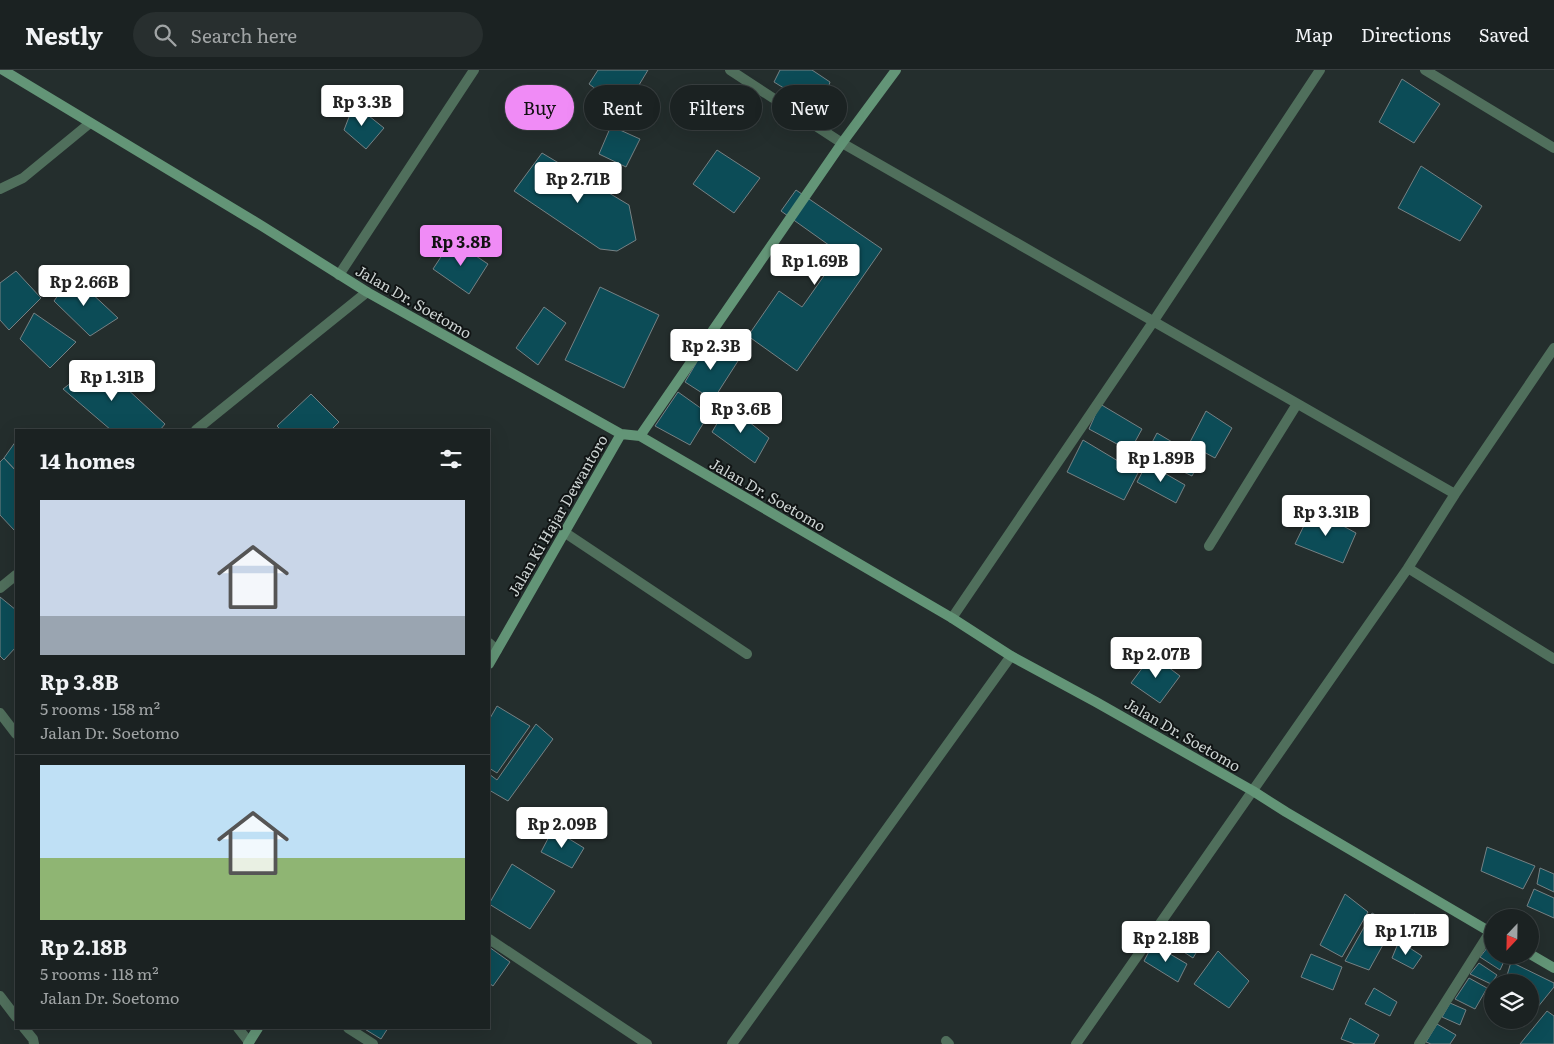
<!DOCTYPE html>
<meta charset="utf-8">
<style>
body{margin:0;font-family:Literata,serif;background:#282f2f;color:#f1f3f6;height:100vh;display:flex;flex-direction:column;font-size:19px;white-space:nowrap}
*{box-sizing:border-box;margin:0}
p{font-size:16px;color:#a0a4a5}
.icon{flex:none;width:28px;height:28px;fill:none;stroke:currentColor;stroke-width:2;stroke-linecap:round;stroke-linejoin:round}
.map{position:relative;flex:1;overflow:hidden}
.sheet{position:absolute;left:15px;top:359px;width:475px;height:600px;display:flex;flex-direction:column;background:#1b2222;border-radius:0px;box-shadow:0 5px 20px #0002,0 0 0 1px #393f40}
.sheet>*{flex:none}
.guide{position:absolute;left:505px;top:15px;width:475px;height:45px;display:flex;gap:10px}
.needle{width:32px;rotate:202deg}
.tools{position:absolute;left:1484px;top:839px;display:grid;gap:10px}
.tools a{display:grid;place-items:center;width:55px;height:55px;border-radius:50%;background:#1b2222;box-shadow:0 5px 20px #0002,0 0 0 1px #393f40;font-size:25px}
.price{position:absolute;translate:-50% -42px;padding:0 11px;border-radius:5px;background:#fff;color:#222;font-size:16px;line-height:32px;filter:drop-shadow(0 1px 2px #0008)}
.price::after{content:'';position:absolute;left:50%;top:30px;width:15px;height:11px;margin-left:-8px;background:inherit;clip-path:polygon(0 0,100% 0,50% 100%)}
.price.current{background:#f08bf6;color:#111}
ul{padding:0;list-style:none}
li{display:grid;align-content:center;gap:10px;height:265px;padding:0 25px}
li+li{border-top:1px solid #393f40}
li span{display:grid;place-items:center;height:155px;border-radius:0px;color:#555}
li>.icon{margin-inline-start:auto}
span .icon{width:90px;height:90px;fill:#fffc;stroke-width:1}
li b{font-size:21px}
h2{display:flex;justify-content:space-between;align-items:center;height:60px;padding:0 25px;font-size:21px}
.chip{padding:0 18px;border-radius:22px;background:#1b2222;box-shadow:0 5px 20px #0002,0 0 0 1px #393f40;font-size:18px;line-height:45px}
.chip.current{background:#f08bf6;color:#111}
header{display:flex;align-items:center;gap:30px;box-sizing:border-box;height:70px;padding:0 25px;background:#1b2222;border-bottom:1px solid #393f40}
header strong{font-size:24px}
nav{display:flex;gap:28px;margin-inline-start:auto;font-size:18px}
.search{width:350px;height:45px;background:#282f2f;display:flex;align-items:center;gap:12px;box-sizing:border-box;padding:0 18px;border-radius:28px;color:#a0a4a5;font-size:19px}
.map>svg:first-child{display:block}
</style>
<header>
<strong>Nestly</strong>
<div class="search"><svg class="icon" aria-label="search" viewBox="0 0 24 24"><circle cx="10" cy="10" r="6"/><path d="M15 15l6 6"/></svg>Search here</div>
<nav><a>Map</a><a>Directions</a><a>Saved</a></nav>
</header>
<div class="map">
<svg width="1554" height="974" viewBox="0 0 1554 974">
<rect width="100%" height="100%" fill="#242e2d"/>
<path fill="#0c4c57" stroke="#768184" d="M598 0H648L624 40 589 14Z
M780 0H812L830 12 821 41 774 12Z
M1402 9 1440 34 1414 73 1379 52Z
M354 34 384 58 366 79 344 60Z
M611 56 640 69 626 97 599 84Z
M717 80 760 108 734 143 693 114Z
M542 83 629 135 636 170 617 181 600 179 514 121Z
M1421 96 1482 136 1460 171 1398 138Z
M796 120 882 179 797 301 748 266 779 221 802 237 840 183 781 141Z
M452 170 488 194 469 224 433 199Z
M16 201 41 228 9 260 0 250V213Z
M72 205 118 248 90 266 54 231Z
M600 217 659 245 624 318 565 290Z
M544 237 566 253 538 295 516 278Z
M34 243 76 272 50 298 20 269Z
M708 273 738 291 713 330 685 312Z
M98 292 165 354 160 360H111L63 319Z
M678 322 709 344 690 375 655 356Z
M311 324 339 352 331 360H281L277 356Z
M1100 334 1142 359 1130 381 1089 359Z
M728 335 769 368 755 393 712 362Z
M1206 341 1232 358 1215 388 1189 374Z
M1157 363 1201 389 1192 406 1146 384Z
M1083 370 1138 403 1124 430 1067 402Z
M16 371V401L4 388Z
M4 388 16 401V458L14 460 0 445V392Z
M1147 393 1185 415 1176 433 1137 412Z
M1312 439 1356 463 1343 493 1295 474Z
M0 527 16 540V577L4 590 0 586Z
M1152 585 1180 606 1160 633 1131 613Z
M497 636 530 656 497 703 489 698V650Z
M536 654 553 669 508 731 489 720V704L497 710Z
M553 759 584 778 572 798 541 782Z
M1487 777 1535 796 1523 819 1481 801Z
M512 794 555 821 530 859 489 834Z
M1540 798 1554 804V822L1537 814Z
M1534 819 1554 828V848L1527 836Z
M1345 824 1368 842 1342 887 1320 875Z
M1372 843 1394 855 1369 900 1345 891Z
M1414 844 1430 852 1426 870 1406 859Z
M1172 851 1202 873 1193 888 1162 868Z
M1399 871 1422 886 1413 899 1392 888Z
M1153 874 1187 894 1178 912 1144 891Z
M489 877 510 892 493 916 489 913Z
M1487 878 1492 881V885H1499L1505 889 1500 900 1480 887Z
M1218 881 1249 911 1229 938 1194 914Z
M1311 884 1342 897 1333 920 1301 907Z
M1511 892 1554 913V917L1537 938 1530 934V912H1505Z
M1479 893 1497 905 1491 914 1470 904Z
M1469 908 1487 918 1475 939 1455 929Z
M1374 918 1397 932 1390 946 1365 934Z
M1450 933 1466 940 1460 955 1442 947Z
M1547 941 1554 946V974H1520Z
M1350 948 1379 965 1374 974H1355L1341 969Z
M1437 954 1456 965 1450 974H1431L1426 972Z
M363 958H388L381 969Z"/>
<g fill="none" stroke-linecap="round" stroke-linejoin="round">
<path stroke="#506f5c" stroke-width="10" d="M730 0 842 73 1455 424
M1425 0 1554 78
M0 119 23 108 90 53
M339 205 474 0
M196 360 367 222
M564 462 747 584
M1209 476 1297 334
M1408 498 1554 589
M0 518 16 505
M952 548 1153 252 1320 0
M489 573 497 580
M0 643 16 664
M489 869 647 974
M0 926 16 947
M24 958 33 969 34 974
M238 958 249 972
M348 958 373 974
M946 971 949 974
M732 974 1011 586
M1076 974 1408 498 1455 424 1554 278
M1419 974 1490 862"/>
<path stroke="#639577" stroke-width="10" d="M3 0 262 156 367 222 621 364 640 366 952 548 1011 586 1096 632 1253 721 1286 742 1492 863
M640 366 842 73 896 0
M489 594 621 364
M1530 884 1554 898
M248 974 258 958"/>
</g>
<g text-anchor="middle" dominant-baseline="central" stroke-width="4" stroke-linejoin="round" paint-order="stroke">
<g font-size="15" fill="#ccd3d2" stroke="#111515">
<text transform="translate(414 231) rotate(30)">Jalan Dr. Soetomo</text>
<text transform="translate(768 424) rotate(30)">Jalan Dr. Soetomo</text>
<text transform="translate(557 445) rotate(-60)">Jalan Ki Hajar Dewantoro</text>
<text transform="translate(1183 664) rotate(30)">Jalan Dr. Soetomo</text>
</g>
</g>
</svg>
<div class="tools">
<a><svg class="needle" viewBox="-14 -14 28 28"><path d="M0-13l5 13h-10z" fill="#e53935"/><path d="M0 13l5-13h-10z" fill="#a0a4a5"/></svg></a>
<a><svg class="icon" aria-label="layers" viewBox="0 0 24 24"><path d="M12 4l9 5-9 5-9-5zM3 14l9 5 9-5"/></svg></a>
</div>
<b class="price" style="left:362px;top:57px">Rp 3.3B</b>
<b class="price" style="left:578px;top:134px">Rp 2.71B</b>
<b class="price current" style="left:461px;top:197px">Rp 3.8B</b>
<b class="price" style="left:815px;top:216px">Rp 1.69B</b>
<b class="price" style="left:84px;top:237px">Rp 2.66B</b>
<b class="price" style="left:711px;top:301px">Rp 2.3B</b>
<b class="price" style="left:112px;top:332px">Rp 1.31B</b>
<b class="price" style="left:741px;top:364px">Rp 3.6B</b>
<b class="price" style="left:1161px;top:413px">Rp 1.89B</b>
<b class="price" style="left:1326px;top:467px">Rp 3.31B</b>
<b class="price" style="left:1156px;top:609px">Rp 2.07B</b>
<b class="price" style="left:562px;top:779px">Rp 2.09B</b>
<b class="price" style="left:1406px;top:886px">Rp 1.71B</b>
<b class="price" style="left:1166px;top:893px">Rp 2.18B</b>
<div class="guide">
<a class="chip current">Buy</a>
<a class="chip">Rent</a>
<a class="chip">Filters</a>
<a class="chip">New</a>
</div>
<section class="sheet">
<h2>14 homes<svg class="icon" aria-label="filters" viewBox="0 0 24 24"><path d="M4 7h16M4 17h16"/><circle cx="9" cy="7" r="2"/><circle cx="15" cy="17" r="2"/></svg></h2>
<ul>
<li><span style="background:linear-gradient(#c9d6e8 75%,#9aa5b1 0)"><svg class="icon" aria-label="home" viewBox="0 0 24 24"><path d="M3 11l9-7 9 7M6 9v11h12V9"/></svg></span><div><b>Rp 3.8B</b><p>5 rooms · 158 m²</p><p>Jalan Dr. Soetomo</p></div></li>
<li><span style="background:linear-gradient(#bfe0f5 60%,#8fb573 0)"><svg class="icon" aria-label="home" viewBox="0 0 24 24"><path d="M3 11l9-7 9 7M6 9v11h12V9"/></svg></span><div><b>Rp 2.18B</b><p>5 rooms · 118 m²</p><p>Jalan Dr. Soetomo</p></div></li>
</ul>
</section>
</div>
